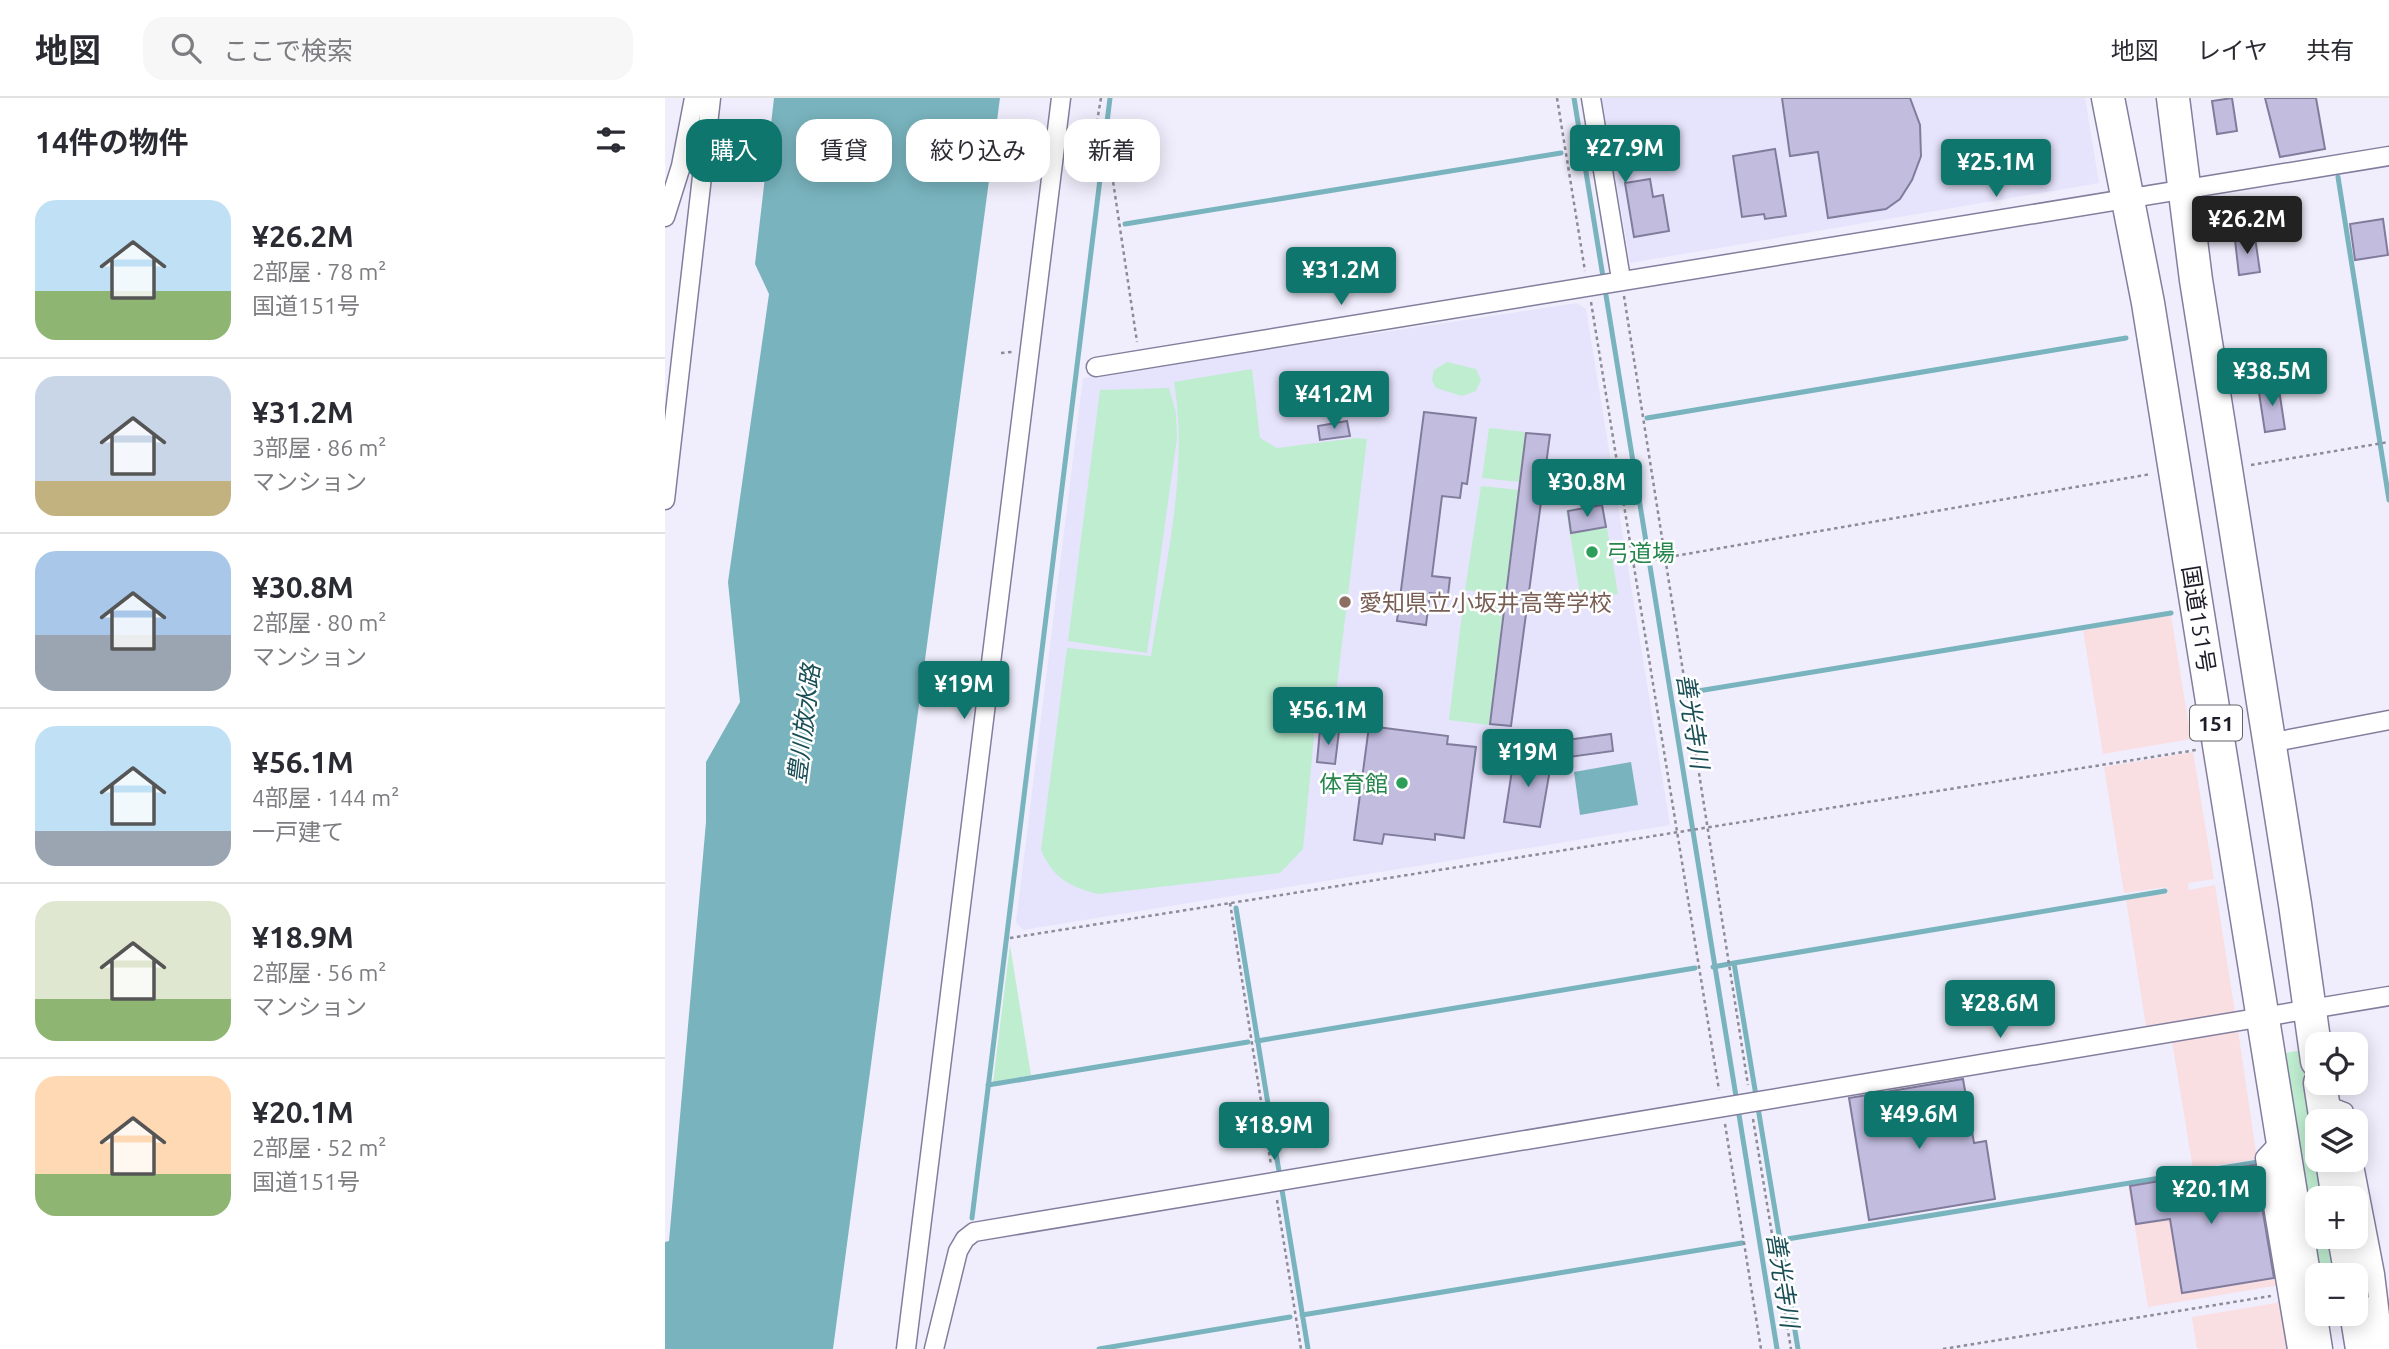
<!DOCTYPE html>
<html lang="ja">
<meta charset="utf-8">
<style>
body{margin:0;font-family:Ubuntu,"Noto Sans JP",sans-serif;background:#f7f7f7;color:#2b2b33;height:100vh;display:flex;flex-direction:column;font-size:26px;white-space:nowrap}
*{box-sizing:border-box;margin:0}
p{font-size:23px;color:#7c7c81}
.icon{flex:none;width:38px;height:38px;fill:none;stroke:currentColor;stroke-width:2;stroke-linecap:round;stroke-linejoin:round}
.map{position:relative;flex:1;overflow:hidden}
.drawer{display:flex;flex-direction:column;background:#fff;width:665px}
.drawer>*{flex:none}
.top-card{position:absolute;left:21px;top:21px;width:665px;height:63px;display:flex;gap:14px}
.fabs{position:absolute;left:1640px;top:934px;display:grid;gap:14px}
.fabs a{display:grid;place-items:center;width:63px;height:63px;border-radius:14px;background:#fff;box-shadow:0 4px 18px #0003;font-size:35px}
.price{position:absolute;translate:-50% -60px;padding:0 16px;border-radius:7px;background:#0f766e;color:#fff;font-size:23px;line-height:46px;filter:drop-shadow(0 2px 4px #0008)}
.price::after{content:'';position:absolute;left:50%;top:42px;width:21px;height:16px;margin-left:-10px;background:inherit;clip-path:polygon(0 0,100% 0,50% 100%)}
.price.selected{background:#222;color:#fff}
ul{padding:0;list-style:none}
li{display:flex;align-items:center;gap:21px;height:175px;padding:0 35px}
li+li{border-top:2px solid #e1e1e2}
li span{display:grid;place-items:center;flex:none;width:196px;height:140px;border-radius:21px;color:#555}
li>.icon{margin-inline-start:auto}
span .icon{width:84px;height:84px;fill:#fffc;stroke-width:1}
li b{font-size:30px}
h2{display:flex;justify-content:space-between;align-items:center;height:84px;padding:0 35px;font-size:30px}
.pill{padding:0 24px;border-radius:21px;background:#fff;box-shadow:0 4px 18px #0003;font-size:24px;line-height:63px}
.pill.selected{background:#0f766e;color:#fff}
header{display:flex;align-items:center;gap:42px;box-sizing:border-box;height:98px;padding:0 35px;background:#fff;border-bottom:2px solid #e1e1e2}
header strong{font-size:33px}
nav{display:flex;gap:38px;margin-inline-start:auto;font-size:24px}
.search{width:490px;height:63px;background:#f7f7f7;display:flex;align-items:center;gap:18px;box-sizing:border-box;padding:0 24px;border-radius:21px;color:#7c7c81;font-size:26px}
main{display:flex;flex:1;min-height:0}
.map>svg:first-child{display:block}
</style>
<header>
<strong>地図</strong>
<div class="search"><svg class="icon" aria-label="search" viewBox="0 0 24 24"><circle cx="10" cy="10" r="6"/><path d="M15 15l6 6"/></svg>ここで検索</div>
<nav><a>地図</a><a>レイヤ</a><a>共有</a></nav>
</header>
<main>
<section class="drawer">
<h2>14件の物件<svg class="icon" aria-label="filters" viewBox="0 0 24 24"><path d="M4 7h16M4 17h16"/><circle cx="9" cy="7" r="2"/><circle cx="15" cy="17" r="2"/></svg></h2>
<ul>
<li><span style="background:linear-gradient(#bfe0f5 65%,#8fb573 0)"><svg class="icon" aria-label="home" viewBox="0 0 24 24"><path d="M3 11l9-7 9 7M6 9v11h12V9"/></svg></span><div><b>¥26.2M</b><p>2部屋 · 78 m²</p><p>国道151号</p></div></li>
<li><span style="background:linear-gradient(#c9d6e8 75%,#c2b280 0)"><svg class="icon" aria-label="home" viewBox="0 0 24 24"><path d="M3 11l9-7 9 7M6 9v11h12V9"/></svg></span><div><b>¥31.2M</b><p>3部屋 · 86 m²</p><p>マンション</p></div></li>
<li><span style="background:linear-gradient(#a9c7e8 60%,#9aa5b1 0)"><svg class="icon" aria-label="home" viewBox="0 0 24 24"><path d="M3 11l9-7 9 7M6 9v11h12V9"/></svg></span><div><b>¥30.8M</b><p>2部屋 · 80 m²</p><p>マンション</p></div></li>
<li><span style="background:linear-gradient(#bfe0f5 75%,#9aa5b1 0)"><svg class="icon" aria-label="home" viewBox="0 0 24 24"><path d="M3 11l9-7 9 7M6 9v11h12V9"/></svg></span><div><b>¥56.1M</b><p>4部屋 · 144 m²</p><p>一戸建て</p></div></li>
<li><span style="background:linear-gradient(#dfe7d0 70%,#8fb573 0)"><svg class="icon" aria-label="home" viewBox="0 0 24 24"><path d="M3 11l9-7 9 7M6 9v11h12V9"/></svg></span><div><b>¥18.9M</b><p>2部屋 · 56 m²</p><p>マンション</p></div></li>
<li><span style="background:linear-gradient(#ffd9b3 70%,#8fb573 0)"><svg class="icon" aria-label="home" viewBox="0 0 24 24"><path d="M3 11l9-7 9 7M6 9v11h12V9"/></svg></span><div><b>¥20.1M</b><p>2部屋 · 52 m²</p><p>国道151号</p></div></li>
</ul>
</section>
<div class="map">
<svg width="1724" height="1251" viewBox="0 0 1724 1251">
<rect width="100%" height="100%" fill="#f0eefc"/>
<path fill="#f9dee2" d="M1506 517 1526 641 1438 656 1418 532Z
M1528 654 1549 781 1523 785 1524 792 1550 787 1570 914 1481 928 1461 802 1503 795 1502 789 1459 795 1439 669Z
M1573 932 1592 1061 1528 1071 1507 944Z
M1595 1065 1615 1187 1483 1209 1463 1088Z
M1617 1204 1625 1251H1532L1527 1219Z"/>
<path fill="#e6e3fc" d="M937 0H1420L1434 85 965 165Z
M912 205 921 211 1005 727 358 832 351 824 418 280Z"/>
<path fill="#bfedd0" d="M782 264 811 271 816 282 811 293 797 298 771 290 767 282 769 272Z
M587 271 595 340 612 350 691 340 702 341 667 628 650 629 638 751 615 775 433 796C405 789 388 780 376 752L402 550 486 558C500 468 524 374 509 284Z
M504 290 511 315 512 340 482 555 403 543 435 292Z
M824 330 861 334 854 384 817 380Z
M816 388 854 392 840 497 800 492Z
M938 406 953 496 916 502 901 412Z
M799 499 839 504 824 627 784 622Z
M345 847 366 977 328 984Z
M1646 950 1652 1062 1670 1101H1652V1139H1676L1682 1178H1652C1640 1103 1633 1029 1621 955Z"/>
<path fill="#79b4be" d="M109 0H335L168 1251H0V1144L4 1143 41 724V664L75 604 63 484 104 196 90 166Z
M966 664 973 707 915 717 909 674Z"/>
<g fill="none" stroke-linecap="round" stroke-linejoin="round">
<path stroke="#79b4be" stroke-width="5" d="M909 0 1112 1251
M1673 79 1724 402
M460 126 896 55
M982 320 1461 240
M1027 594 1506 515
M571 810 643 1251
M1069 865 1500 793
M1048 869 1069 865 1133 1251
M592 943 1030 870
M323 987 583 944
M307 1120 445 0
M1116 1142 1593 1064
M637 1217 1077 1145
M434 1251 625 1219"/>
</g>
<path fill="#c2bddf" stroke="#817c9c" stroke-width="2" d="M1117 0H1245L1255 27 1256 58 1247 82 1235 101 1221 111 1163 120 1153 54 1125 58Z
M1567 0 1572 33 1552 36 1547 3Z
M1600 0H1651L1660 51 1615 59Z
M1110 51 1121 118 1100 121 1099 116 1077 119 1068 58Z
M985 81 988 99 998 97 1004 133 969 139 960 85Z
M1718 121 1723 157 1690 162 1685 126Z
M1590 139 1595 174 1574 177 1570 142Z
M1613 285 1620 331 1600 334 1593 288Z
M759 314 811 320 802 386 797 385 795 400 777 398 767 478 785 480 783 497 765 495 761 527 732 523Z
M682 323 685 338 655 342 653 328Z
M861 335 885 337 846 628 825 626Z
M937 407 941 429 906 435 903 413Z
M704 628 783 638 782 646 811 649 799 740 770 736V742L719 736 717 746 689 742Z
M655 632 674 633 670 666 652 664Z
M946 636 948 653 897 660 894 643Z
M850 653 887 660 875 729 839 724Z
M1298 981 1309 1045 1321 1043 1330 1101 1204 1122 1184 1000Z
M1590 1067 1609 1180 1517 1195 1505 1121 1471 1126 1465 1088Z"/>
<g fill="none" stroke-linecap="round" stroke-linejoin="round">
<defs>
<path id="street" d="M926 0 956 181
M0 119 16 68 29 0
M431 269 1724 58
M0 402 46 0
M1604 645 1724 622
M1658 1006 1679 1014 1681 1024
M1617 1042 1600 1060 1632 1251
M1688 1062 1710 1176 1719 1251
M241 1251 396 0
M269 1251 293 1153 300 1141 309 1134 1724 898"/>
<path id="highway" d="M1443 0 1483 205 1651 1251
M1508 0 1531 182 1630 806 1652 963
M1655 985 1661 1024
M1667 1062 1673 1101
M1679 1139 1686 1178
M1690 1208 1697 1251"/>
</defs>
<use href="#street" stroke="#827e9d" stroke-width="21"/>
<use href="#highway" stroke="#827e9d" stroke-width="35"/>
<path stroke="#8d8b98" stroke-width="2.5" stroke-dasharray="3.5 3.5" stroke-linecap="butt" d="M436 0 427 53 433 62 445 63 472 244
M892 0 920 173
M959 198 1083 987
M926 204 1054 992
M336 255 347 254
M1586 367 1724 344
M969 465 1486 376
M565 805 606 1067
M345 840 1531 652
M1088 1021 1126 1251
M1060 1026 1096 1251
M612 1102 636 1251
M1278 1251 1606 1198"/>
<use href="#street" stroke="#fff" stroke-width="18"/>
<use href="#highway" stroke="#fff" stroke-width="32"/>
</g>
<g fill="#2e9e5b" stroke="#fff" stroke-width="2.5">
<circle cx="927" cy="454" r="7"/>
<circle cx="737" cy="685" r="7"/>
</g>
<circle fill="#8d6e63" stroke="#fff" stroke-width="2.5" cx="680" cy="504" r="7"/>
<g text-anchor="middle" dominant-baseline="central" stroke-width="5" stroke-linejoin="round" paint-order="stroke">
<rect fill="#fff" stroke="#626068" stroke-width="2" x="1525" y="607.5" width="52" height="35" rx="5"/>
<g font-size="21" font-weight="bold" fill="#1e1c28">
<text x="1551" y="625">151</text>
</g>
<g font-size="23" fill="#27864d" stroke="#fff" text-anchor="start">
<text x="941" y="454">弓道場</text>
<text x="723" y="685" text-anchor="end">体育館</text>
</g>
<g font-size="23" fill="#785e54" stroke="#fff" text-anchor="start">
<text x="694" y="504">愛知県立小坂井高等学校</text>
</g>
<g font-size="23" fill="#1e1c28" stroke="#fff">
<text transform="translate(1534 521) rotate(81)">国道151号</text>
</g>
<g font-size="24" font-style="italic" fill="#194e56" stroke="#fff">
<text transform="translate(1028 623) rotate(81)">善光寺川</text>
<text transform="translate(139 626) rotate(-83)">豊川放水路</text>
<text transform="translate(1118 1182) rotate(81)">善光寺川</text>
</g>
</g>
</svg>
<div class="fabs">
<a><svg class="icon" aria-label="locate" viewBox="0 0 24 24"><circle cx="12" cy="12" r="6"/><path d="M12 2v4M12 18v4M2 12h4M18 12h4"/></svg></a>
<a><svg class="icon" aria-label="layers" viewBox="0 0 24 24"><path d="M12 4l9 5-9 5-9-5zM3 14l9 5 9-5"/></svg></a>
<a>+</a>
<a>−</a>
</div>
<b class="price" style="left:960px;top:87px">¥27.9M</b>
<b class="price" style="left:1331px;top:101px">¥25.1M</b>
<b class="price selected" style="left:1582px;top:158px">¥26.2M</b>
<b class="price" style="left:676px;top:209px">¥31.2M</b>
<b class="price" style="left:1607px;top:310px">¥38.5M</b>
<b class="price" style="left:669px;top:333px">¥41.2M</b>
<b class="price" style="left:922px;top:421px">¥30.8M</b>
<b class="price" style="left:299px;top:623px">¥19M</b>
<b class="price" style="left:663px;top:649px">¥56.1M</b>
<b class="price" style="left:863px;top:691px">¥19M</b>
<b class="price" style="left:1335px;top:942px">¥28.6M</b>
<b class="price" style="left:1254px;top:1053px">¥49.6M</b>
<b class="price" style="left:609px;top:1064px">¥18.9M</b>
<b class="price" style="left:1546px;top:1128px">¥20.1M</b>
<div class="top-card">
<a class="pill selected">購入</a>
<a class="pill">賃貸</a>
<a class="pill">絞り込み</a>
<a class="pill">新着</a>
</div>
</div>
</main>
